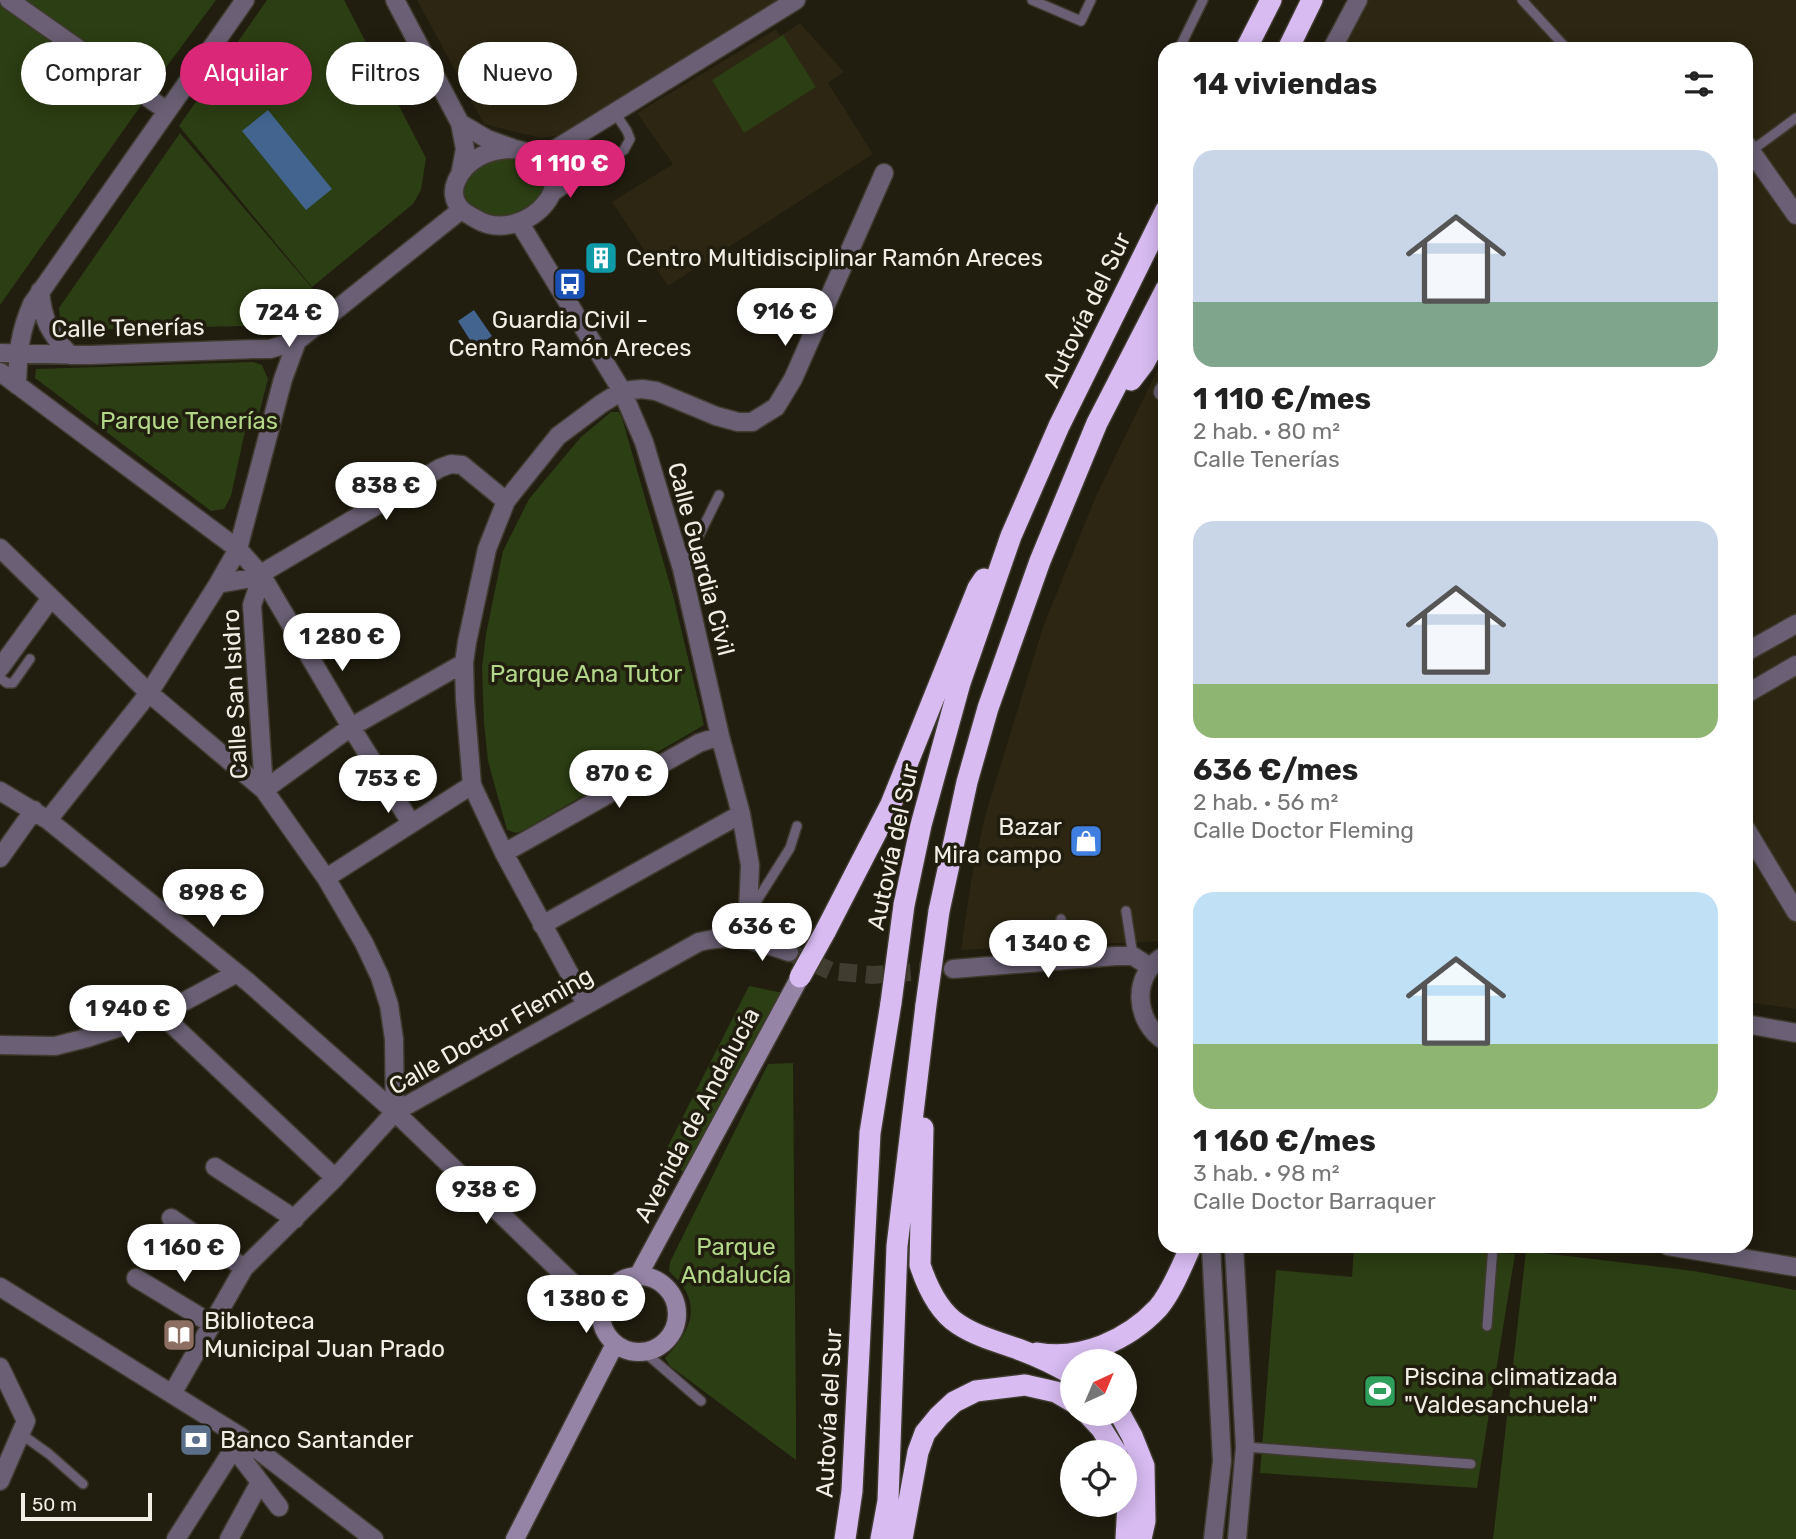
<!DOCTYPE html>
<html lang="es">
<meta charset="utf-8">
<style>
body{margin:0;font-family:Rubik,sans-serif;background:#f2f2f2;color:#222;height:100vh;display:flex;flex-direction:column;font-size:26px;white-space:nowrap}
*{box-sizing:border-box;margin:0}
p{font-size:23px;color:#767676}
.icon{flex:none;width:38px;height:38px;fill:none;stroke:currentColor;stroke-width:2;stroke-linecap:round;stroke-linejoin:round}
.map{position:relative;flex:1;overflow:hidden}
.drawer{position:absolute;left:1158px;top:42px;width:595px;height:1211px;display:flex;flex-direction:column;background:#fff;border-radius:21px;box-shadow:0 4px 18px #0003}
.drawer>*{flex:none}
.banner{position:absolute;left:21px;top:42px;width:665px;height:63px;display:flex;gap:14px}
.needle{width:46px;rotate:44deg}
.buttons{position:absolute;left:1060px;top:1349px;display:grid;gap:14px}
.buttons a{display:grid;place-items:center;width:77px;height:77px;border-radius:50%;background:#fff;box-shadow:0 4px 18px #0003;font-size:35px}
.scale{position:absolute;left:21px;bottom:18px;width:131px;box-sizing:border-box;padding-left:7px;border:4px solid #f1eee5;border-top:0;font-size:19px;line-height:24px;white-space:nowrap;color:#f1eee5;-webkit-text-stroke:5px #211d0f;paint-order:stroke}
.price{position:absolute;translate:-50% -60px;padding:0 16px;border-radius:24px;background:#fff;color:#222;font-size:23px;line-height:46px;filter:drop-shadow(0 2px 4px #0008)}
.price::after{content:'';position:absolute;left:50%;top:42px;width:21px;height:16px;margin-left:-10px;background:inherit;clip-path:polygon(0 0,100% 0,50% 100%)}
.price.active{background:#db2777;color:#fff}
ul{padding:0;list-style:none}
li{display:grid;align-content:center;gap:14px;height:371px;padding:0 35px}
li span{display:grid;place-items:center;height:217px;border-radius:21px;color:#555}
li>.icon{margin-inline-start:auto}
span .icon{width:126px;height:126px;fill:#fffc;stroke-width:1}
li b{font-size:30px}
h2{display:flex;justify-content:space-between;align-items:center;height:84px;padding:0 35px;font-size:30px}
.tag{padding:0 24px;border-radius:32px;background:#fff;box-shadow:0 4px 18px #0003;font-size:24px;line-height:63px}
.tag.active{background:#db2777;color:#fff}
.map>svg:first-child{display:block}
</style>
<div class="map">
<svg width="1796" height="1539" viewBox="0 0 1796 1539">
<rect width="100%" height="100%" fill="#211d0f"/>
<path fill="#2c2612" d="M417 0H781L557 136 541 138 484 124Z
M1353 0H1796V1009L1747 1002 1746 49H1328Z
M800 23 844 72 828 83 873 154 668 286 612 202 673 164 637 113 776 29 780 36Z
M1165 354V941L961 950 971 881 985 816 1043 627 1096 496Z"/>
<path fill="#2c3e13" d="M26 0H216L150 89Z
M267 0H344L426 158 421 190 413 204 312 287 179 126Z
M0 5 142 104 0 305Z
M783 35 816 87 744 133 712 80Z
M180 133 318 295 283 325 70 330 60 319 59 308Z
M508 157C586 165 525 233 481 213 452 199 462 173 487 162 493 159 502 158 508 157Z
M253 362 262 365 268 379 259 414 249 413 231 496 224 509 211 511 35 378 36 369Z
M611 412H619L622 418 673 595 704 725 524 830 516 833 507 830 488 761 484 723 482 668 486 634 503 551 529 499 581 437Z
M749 986 783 993 687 1178 666 1150Z
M793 1063 796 1420V1460L670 1366 665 1358C683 1339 701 1315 684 1288 681 1282 674 1277 669 1271L670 1262 768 1064Z
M1354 1246H1402L1515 1254 1477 1488 1260 1473 1276 1270 1352 1277Z
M1526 1251 1694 1271 1796 1290V1539H1493Z"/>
<path fill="#42648f" d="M268 110 332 189 306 210 242 131Z
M474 310 492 336 475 348 458 321Z"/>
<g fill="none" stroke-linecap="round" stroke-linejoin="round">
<path stroke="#403c2f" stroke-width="18" stroke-dasharray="18 9" stroke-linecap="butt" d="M789 952 831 971 872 975 953 969"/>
<defs>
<path id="lane" d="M1032 0 1081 21 1091 0
M1522 0 1567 49
M1179 49 1203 0
M1751 151 1796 118
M553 197 624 150 630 139 627 131 615 113
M683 568 719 495
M0 678 7 683H13L30 659
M751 910 790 848 797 826
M1126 911 1133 956
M1061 919 1066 959
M1487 1326 1493 1246
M640 1352 649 1356 701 1401
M21 1434 49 1454 83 1484
M1245 1447 1471 1464"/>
<path id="street" d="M9 0 167 111
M395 0 460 123 465 149 461 170
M1332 49 1358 0
M460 123 487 139 512 148
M1746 144 1796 215
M515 149C601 167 526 249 476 219 471 216 465 213 462 210 443 192 461 167 479 157 490 151 502 149 515 149Z
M541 158 796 0
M519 222 622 391 644 442 682 569 720 736 741 814 750 865 747 938
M40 291C43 321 49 332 70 355
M0 353 91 355 259 349H270L297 341 461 210
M0 372 238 549 262 576 351 727 411 823
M17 385C18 353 19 334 32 304L245 0
M1163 392 1166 387
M0 548 149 693 264 790
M218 584 262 576
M1746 652 1796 624
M0 668 51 598
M1746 694 1796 665
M264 790 351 727 464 663
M0 791 48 820 248 982 395 1112 590 1300 602 1307
M48 820 149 693 218 584 238 549 283 379 297 341
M1746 829 1796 912
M504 853 699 743 720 736
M0 858 34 810
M326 878 472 785
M542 925 741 814
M1166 955C1130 973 1134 1023 1166 1042
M953 969 1116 956H1133L1150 967
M586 1004 504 853 472 785 465 700 464 663 467 642 487 549 506 501 558 436 601 404 622 391 642 389 656 391 716 416 738 422H752L776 407 793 379 884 173
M161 1014 335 1178
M1746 1024 1796 1033
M0 1045 55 1046 87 1038 161 1014 237 973
M395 1112 394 1039 389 1005 380 977 364 943 326 878 264 790 252 605 262 576 269 569 440 468 451 464 462 465 506 501
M215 1167 295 1219
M171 1218 244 1268
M1211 1246 1222 1461 1213 1539
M1234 1246 1245 1447 1237 1539
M1668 1246 1796 1267
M136 1278 212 1324
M0 1287 241 1437 374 1539
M0 1367 26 1421 0 1481
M172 1394 244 1268 335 1178 395 1112 699 942C737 933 753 940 789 952
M233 1449 238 1453 279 1507
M176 1539 241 1437
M229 1539 260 1482"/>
<path id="secondary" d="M638 1276 800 977
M601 1314a38 38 0 1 1 76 0a38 38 0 1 1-76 0Z
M515 1539 615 1344"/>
<path id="highway" d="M1246 49 1271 0
M1288 49 1312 0
M1131 380 1144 363 1166 323
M904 905 921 825 960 683 1011 536 1059 426 1166 210
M939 911 967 782 988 708 1040 561 1097 423 1166 289
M825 932 891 804 978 588 984 579
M923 1128 920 1265C927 1286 938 1311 958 1324 976 1336 998 1342 1018 1349 1037 1356 1056 1365 1073 1375
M1037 1353C1081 1361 1128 1340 1158 1308 1172 1292 1182 1265 1191 1246
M1088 1414 1101 1428 1116 1452
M1120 1414 1132 1436 1144 1466 1145 1521 1141 1539
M1125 1489 1128 1503 1126 1539
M845 1539 852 1491 870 1133 891 1003
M881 1539 888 1501 897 1246 926 1005
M902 1539 918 1452 925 1433 939 1416 954 1402 976 1391 1025 1385 1056 1392 1073 1402"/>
</defs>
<use href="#lane" stroke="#3e3a2d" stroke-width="12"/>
<use href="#street" stroke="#3e3a2d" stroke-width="21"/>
<use href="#secondary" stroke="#3e3a2d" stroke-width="21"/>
<use href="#highway" stroke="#3e3a2d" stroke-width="24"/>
<use href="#lane" stroke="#6a5f74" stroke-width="9"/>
<use href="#street" stroke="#6a5f74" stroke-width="18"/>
<use href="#secondary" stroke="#9684a6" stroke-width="18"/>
<use href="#highway" stroke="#d7bbf1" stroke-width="21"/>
<defs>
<path id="highway-bridge" d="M800 977 825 932
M891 1003 904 905
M926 1005 939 911"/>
</defs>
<use href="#highway-bridge" stroke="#3e3a2d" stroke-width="24" stroke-linecap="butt"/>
<use href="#highway-bridge" stroke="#d7bbf1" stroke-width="21"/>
</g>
<defs>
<symbol id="building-square" viewBox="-11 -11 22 22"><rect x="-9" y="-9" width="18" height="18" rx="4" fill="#0f9aa8" stroke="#211d0f"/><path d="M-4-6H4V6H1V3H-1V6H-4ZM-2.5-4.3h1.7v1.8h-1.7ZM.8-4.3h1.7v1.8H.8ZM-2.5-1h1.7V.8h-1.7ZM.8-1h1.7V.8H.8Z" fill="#fff"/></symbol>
<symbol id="bus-square" viewBox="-11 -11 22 22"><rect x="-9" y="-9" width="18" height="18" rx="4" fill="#1a4fb4" stroke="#211d0f"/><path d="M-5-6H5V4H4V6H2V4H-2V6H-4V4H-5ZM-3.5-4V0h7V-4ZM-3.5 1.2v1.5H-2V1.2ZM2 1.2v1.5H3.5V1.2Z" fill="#fff"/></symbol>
<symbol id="shop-square" viewBox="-11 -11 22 22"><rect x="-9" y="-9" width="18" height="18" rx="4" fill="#3f7fe0" stroke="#211d0f"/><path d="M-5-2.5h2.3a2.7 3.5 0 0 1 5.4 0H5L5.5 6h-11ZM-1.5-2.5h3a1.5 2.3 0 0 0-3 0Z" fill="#fff"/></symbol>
<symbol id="library-square" viewBox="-11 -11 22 22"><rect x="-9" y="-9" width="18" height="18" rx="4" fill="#8d6e63" stroke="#211d0f"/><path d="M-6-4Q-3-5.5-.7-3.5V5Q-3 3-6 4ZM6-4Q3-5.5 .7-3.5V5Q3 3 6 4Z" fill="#fff"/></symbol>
<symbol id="stadium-square" viewBox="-11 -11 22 22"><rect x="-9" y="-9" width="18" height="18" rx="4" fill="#2e9e5b" stroke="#211d0f"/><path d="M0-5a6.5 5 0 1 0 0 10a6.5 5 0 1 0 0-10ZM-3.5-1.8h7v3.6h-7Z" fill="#fff"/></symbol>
<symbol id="bank-square" viewBox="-11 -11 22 22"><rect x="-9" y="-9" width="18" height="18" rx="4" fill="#5c6f8a" stroke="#211d0f"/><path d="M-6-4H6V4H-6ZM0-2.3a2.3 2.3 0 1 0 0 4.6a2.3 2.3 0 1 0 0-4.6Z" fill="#fff"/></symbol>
</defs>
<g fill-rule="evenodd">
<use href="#building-square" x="582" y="239" width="38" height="38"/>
<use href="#bus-square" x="551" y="265" width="38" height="38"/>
<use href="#shop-square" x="1067" y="822" width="38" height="38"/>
<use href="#library-square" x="160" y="1316" width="38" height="38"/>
<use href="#stadium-square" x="1361" y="1372" width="38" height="38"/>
<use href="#bank-square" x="177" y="1421" width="38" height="38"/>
</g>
<g text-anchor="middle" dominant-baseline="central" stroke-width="7" stroke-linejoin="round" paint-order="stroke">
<g font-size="24" fill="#f1eee5" stroke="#211d0f" text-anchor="start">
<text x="626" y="258">Centro Multidisciplinar Ramón Areces</text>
<text x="570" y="320" text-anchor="middle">Guardia Civil -<tspan x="570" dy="28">Centro Ramón Areces</tspan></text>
<text x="1062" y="827" text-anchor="end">Bazar<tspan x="1062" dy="28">Mira campo</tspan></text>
<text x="204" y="1321">Biblioteca<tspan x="204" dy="28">Municipal Juan Prado</tspan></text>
<text x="1404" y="1377">Piscina climatizada<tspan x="1404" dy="28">"Valdesanchuela"</tspan></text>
<text x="220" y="1440">Banco Santander</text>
</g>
<g font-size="24" fill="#f1eee5" stroke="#211d0f">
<text transform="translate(1087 310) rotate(-64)">Autovía del Sur</text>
<text transform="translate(128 328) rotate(-1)">Calle Tenerías</text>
<text transform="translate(701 559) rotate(75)">Calle Guardia Civil</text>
<text transform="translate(235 694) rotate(-93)">Calle San Isidro</text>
<text transform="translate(893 847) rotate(-78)">Autovía del Sur</text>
<text transform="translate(491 1031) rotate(-30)">Calle Doctor Fleming</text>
<text transform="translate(697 1115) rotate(-62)">Avenida de Andalucía</text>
<text transform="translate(829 1413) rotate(-87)">Autovía del Sur</text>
</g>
<g font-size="24" fill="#b2d789" stroke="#211d0f">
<text x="189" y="421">Parque Tenerías</text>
<text x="586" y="674">Parque Ana Tutor</text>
<text x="736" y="1247">Parque<tspan x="736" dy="28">Andalucía</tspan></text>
</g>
</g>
</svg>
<div class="buttons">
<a><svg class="needle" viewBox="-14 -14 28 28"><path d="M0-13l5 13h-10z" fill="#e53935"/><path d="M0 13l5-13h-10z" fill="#767676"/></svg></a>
<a><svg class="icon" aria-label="locate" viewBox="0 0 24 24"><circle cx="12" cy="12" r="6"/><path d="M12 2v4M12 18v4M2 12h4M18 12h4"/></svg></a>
</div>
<div class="scale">50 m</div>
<b class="price active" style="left:570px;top:200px">1 110 €</b>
<b class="price" style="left:785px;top:348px">916 €</b>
<b class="price" style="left:289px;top:349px">724 €</b>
<b class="price" style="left:386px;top:522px">838 €</b>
<b class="price" style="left:342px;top:673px">1 280 €</b>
<b class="price" style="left:619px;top:810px">870 €</b>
<b class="price" style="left:388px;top:815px">753 €</b>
<b class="price" style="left:213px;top:929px">898 €</b>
<b class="price" style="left:762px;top:963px">636 €</b>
<b class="price" style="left:1048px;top:980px">1 340 €</b>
<b class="price" style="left:128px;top:1045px">1 940 €</b>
<b class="price" style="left:486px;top:1226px">938 €</b>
<b class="price" style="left:184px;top:1284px">1 160 €</b>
<b class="price" style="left:586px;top:1335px">1 380 €</b>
<div class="banner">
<a class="tag">Comprar</a>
<a class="tag active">Alquilar</a>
<a class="tag">Filtros</a>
<a class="tag">Nuevo</a>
</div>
<section class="drawer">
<h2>14 viviendas<svg class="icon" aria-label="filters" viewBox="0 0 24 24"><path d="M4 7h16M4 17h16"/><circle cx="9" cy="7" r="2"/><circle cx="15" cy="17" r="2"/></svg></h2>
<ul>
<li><span style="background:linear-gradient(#c9d6e8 70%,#7fa58c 0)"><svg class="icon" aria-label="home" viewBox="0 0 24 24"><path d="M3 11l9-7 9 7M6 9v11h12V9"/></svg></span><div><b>1 110 €/mes</b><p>2 hab. · 80 m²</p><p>Calle Tenerías</p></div></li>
<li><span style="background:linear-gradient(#c9d6e8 75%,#8fb573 0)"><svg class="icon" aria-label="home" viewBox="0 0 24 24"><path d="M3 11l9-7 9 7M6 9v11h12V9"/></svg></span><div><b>636 €/mes</b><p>2 hab. · 56 m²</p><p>Calle Doctor Fleming</p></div></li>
<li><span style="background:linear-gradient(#bfe0f5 70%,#8fb573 0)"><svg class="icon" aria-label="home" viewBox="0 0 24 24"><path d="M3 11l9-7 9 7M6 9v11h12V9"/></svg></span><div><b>1 160 €/mes</b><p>3 hab. · 98 m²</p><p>Calle Doctor Barraquer</p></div></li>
</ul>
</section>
</div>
